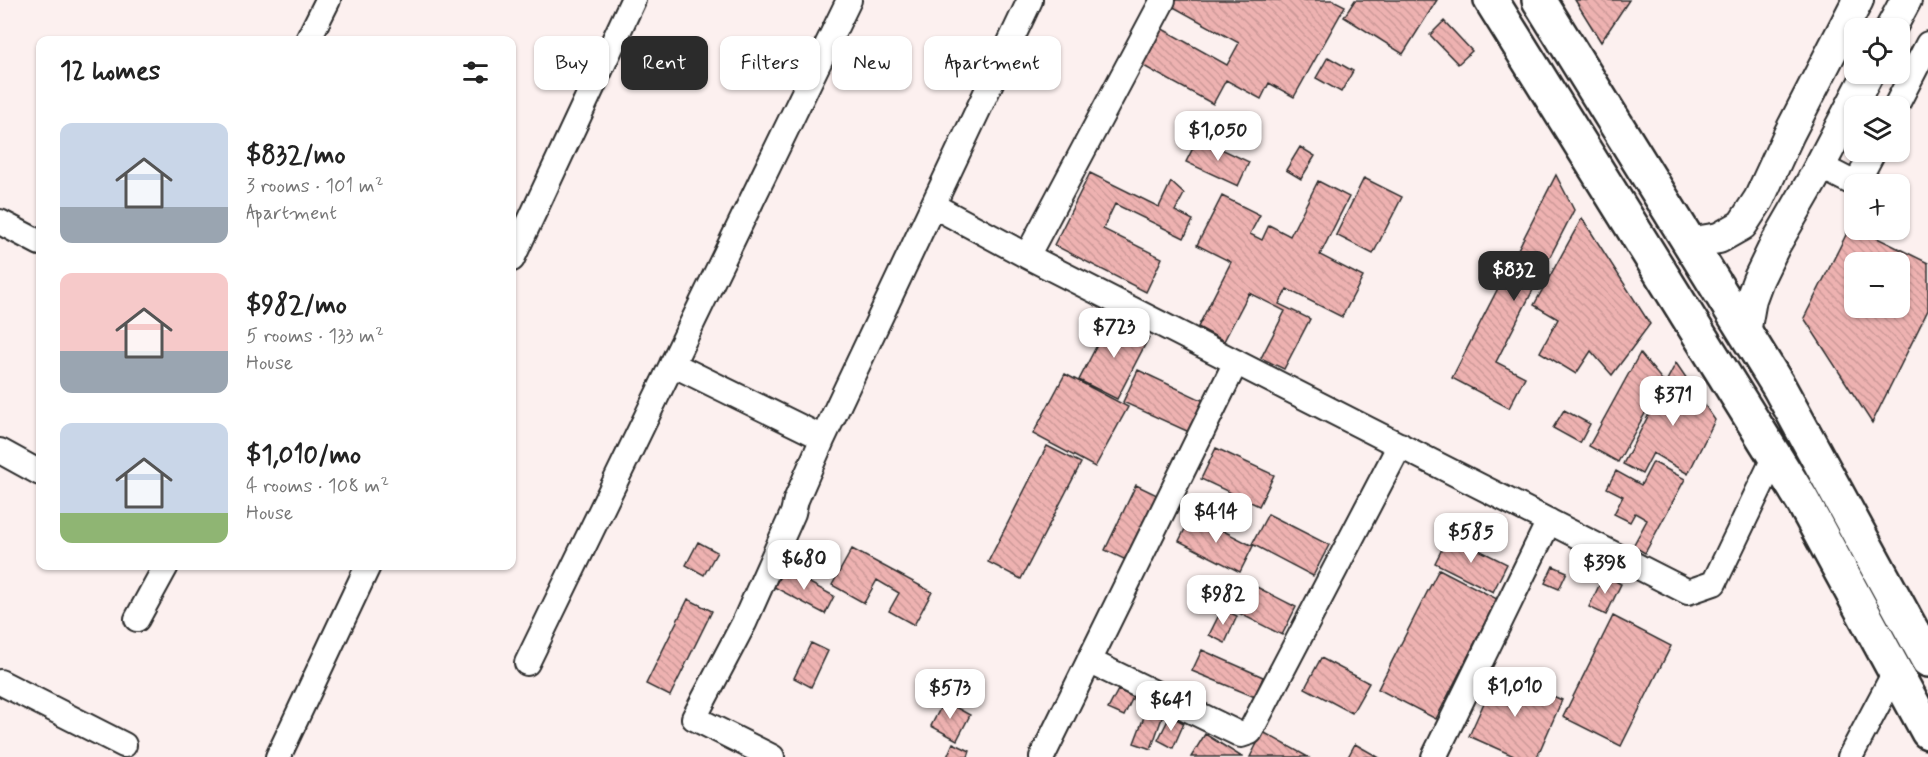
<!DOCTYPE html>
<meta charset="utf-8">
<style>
body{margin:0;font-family:Mynerve,sans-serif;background:#f2f2f2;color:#222;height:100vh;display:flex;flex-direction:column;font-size:22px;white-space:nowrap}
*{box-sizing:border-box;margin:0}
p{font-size:20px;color:#767676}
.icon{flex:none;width:33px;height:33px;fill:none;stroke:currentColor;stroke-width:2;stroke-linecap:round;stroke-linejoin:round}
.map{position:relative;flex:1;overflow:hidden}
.drawer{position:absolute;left:36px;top:36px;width:480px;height:534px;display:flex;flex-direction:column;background:#fff;border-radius:12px;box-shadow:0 2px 4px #0004}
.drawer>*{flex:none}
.guide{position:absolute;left:534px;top:36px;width:570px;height:54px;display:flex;gap:12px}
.buttons{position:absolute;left:1844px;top:18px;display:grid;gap:12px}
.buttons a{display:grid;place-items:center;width:66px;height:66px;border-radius:12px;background:#fff;box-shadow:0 2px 4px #0004;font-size:30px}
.price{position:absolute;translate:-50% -51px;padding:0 14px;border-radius:12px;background:#fff;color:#222;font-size:20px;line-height:39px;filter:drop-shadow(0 2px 3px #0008)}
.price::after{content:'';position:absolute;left:50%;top:36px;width:18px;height:14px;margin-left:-9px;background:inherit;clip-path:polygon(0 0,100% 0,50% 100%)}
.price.on{background:#2b2b2b;color:#fff}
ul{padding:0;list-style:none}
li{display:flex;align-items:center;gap:18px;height:150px;padding:0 24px}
li span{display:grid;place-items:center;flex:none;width:168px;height:120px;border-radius:12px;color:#555}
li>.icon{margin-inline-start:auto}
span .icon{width:72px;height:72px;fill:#fffc;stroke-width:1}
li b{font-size:26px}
h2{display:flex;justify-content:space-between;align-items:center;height:72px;padding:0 24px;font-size:26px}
.tag{padding:0 21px;border-radius:12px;background:#fff;box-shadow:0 2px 4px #0004;font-size:21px;line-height:54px}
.tag.on{background:#2b2b2b;color:#fff}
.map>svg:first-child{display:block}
</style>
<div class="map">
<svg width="1928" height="757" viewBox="0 0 1928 757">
<defs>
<pattern id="building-back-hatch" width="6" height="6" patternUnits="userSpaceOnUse" patternTransform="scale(1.5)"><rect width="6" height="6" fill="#eeb2b1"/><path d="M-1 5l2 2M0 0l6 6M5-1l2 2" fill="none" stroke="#cc9998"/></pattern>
</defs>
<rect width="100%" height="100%" fill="#fcf0ef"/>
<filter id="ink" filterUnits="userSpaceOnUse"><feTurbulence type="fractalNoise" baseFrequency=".0167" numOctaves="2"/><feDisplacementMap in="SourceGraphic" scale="12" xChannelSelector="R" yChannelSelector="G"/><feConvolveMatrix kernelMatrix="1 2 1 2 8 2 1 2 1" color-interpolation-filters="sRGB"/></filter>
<g filter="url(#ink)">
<path fill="url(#building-back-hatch)" stroke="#2b2b2b" stroke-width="1.5" fill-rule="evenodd" d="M1170 0H1333L1345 6 1294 97 1269 83 1261 99 1226 80 1213 104 1138 63 1159 27 1227 65 1239 43 1168 4Z
M1355 0H1437L1403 54 1344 17Z
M1575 0H1629L1601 42Z
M1444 21 1472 51 1458 64 1430 35Z
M1328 57 1353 71 1341 92 1316 78Z
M1198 138 1249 162 1238 186 1186 162Z
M1300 147 1315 156 1301 179 1286 170Z
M1090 173 1159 207 1171 182 1184 194 1175 211 1193 220 1184 238 1115 204 1103 229 1162 258 1146 292 1054 245Z
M1556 175 1574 210 1496 362 1525 377 1509 408 1452 378Z
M1364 178 1402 197 1373 254 1336 235Z
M1318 181 1349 197 1320 255 1363 277 1342 317 1287 289 1279 304 1310 319 1284 369 1261 358 1285 311 1249 293 1224 341 1198 327 1231 262 1197 245 1222 196 1260 215 1250 234 1262 240 1269 225 1290 236Z
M1582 218 1650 324 1612 375 1591 351 1576 374 1540 352 1558 319 1534 305Z
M1851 225 1854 226V230H1861L1928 263V310L1872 423 1804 318ZM1854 262H1899V308H1854Z
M1111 318 1149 337 1117 399 1079 380Z
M1640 353 1663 381 1618 462 1589 446Z
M1676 363 1715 420 1688 474 1653 453 1642 474 1623 464Z
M1138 370 1204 401 1189 432 1123 402Z
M1065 374 1128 407 1095 467 1033 434Z
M1564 410 1590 424 1580 443 1553 428Z
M1047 446 1081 463 1021 579 988 562Z
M1216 448 1274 475 1259 506 1201 479Z
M1653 462 1685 479 1645 553 1633 546 1647 520 1635 513 1630 522 1614 514 1623 496 1607 488 1616 471 1641 485Z
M1136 485 1157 495 1126 560 1105 550Z
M1268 514 1329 545 1313 576 1252 544Z
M1192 515 1253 546 1240 572 1179 541Z
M1449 535 1507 564 1493 592 1435 563Z
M698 542 717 552 704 575 686 565Z
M852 549 932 592 914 625 889 611 899 593 877 580 864 603 832 585Z
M1553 566 1567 572 1559 589 1545 583Z
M784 569 834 596 825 614 774 587Z
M1439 569 1497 599 1436 719 1378 689Z
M1604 575 1621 584 1606 615 1589 607Z
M1237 577 1296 607 1282 635 1223 605Z
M688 599 712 611 670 696 646 684Z
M1222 609 1237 616 1225 643 1209 635Z
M1613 616 1671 646 1621 746 1563 717Z
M811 643 828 651 811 687 794 678Z
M1202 650 1263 677 1255 697 1192 671Z
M1321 658 1369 683 1352 713 1305 688Z
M1498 672 1562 700 1537 757H1516L1469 736Z
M1118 690 1133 697 1124 716 1108 709Z
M944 701 970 715 957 740 931 726Z
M1147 709 1163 715 1151 749 1134 743Z
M1170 716 1184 723 1173 748 1158 740Z
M1263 732 1308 757H1250Z
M1205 734 1242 757H1191Z
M953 743 970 751 968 757H947Z
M1355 744 1378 757H1348Z"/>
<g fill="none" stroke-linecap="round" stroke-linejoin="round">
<defs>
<path id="minor" d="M308 40 328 0
M1896 106 1928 44
M1820 166 1855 184
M1856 184 1873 152
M934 206 1027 256 1688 592 1714 583 1775 456
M0 222 40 243
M1027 256 1163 0
M512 259 633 0
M672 364 823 438
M0 451 40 473
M137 619 166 566
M1089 661 1241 735 1250 732 1400 445
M527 663 849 0
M0 682 124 745
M278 757 368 566
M772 757 694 718 744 623 793 513 796 500 823 438 1030 0
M1042 757 1236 362
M1434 757 1549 521
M1850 757 1895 672"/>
<path id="tertiary" d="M1891 28 1906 0
M1689 243 1719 238 1742 225 1759 199 1789 134 1858 0
M1745 333 1751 299 1758 280 1775 245 1812 181 1868 74"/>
<path id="secondary" d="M1491 0 1802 500 1928 732
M1539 0 1779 387 1928 660"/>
</defs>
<use href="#minor" stroke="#2b2b2b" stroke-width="28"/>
<use href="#tertiary" stroke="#2b2b2b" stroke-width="34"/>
<use href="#secondary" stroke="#2b2b2b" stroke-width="38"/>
<use href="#minor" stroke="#fff" stroke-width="24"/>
<use href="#tertiary" stroke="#fff" stroke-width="30"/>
<use href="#secondary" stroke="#fff" stroke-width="33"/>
</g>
</g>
</svg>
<div class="buttons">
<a><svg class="icon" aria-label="locate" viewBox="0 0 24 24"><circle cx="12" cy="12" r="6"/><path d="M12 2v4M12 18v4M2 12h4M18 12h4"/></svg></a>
<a><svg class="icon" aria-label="layers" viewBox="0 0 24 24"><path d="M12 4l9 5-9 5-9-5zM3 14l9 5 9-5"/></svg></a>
<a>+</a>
<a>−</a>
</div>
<b class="price" style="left:1218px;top:162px">$1,050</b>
<b class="price on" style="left:1514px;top:302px">$832</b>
<b class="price" style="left:1114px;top:359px">$723</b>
<b class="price" style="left:1673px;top:427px">$371</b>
<b class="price" style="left:1216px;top:544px">$414</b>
<b class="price" style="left:1471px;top:564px">$585</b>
<b class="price" style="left:804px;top:591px">$680</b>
<b class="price" style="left:1605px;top:595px">$398</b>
<b class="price" style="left:1223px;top:626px">$982</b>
<b class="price" style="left:1515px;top:718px">$1,010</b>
<b class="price" style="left:950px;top:720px">$573</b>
<b class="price" style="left:1171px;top:732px">$641</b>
<div class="guide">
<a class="tag">Buy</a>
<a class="tag on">Rent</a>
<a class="tag">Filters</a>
<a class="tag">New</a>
<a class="tag">Apartment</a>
</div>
<section class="drawer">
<h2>12 homes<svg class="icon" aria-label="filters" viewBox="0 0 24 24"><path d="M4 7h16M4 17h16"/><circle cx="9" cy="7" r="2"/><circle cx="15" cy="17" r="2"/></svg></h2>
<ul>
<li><span style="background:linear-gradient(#c9d6e8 70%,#9aa5b1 0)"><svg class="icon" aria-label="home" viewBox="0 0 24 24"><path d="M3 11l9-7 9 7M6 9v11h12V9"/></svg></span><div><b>$832/mo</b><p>3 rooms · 101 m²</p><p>Apartment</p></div></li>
<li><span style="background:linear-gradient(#f6c9c9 65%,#9aa5b1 0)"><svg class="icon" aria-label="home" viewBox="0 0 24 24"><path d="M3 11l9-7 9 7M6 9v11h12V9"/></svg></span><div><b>$982/mo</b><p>5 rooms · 133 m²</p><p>House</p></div></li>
<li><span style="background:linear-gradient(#c9d6e8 75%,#8fb573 0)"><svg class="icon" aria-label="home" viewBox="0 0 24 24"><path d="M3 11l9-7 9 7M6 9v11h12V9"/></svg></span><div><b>$1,010/mo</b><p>4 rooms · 108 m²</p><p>House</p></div></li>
</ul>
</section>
</div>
